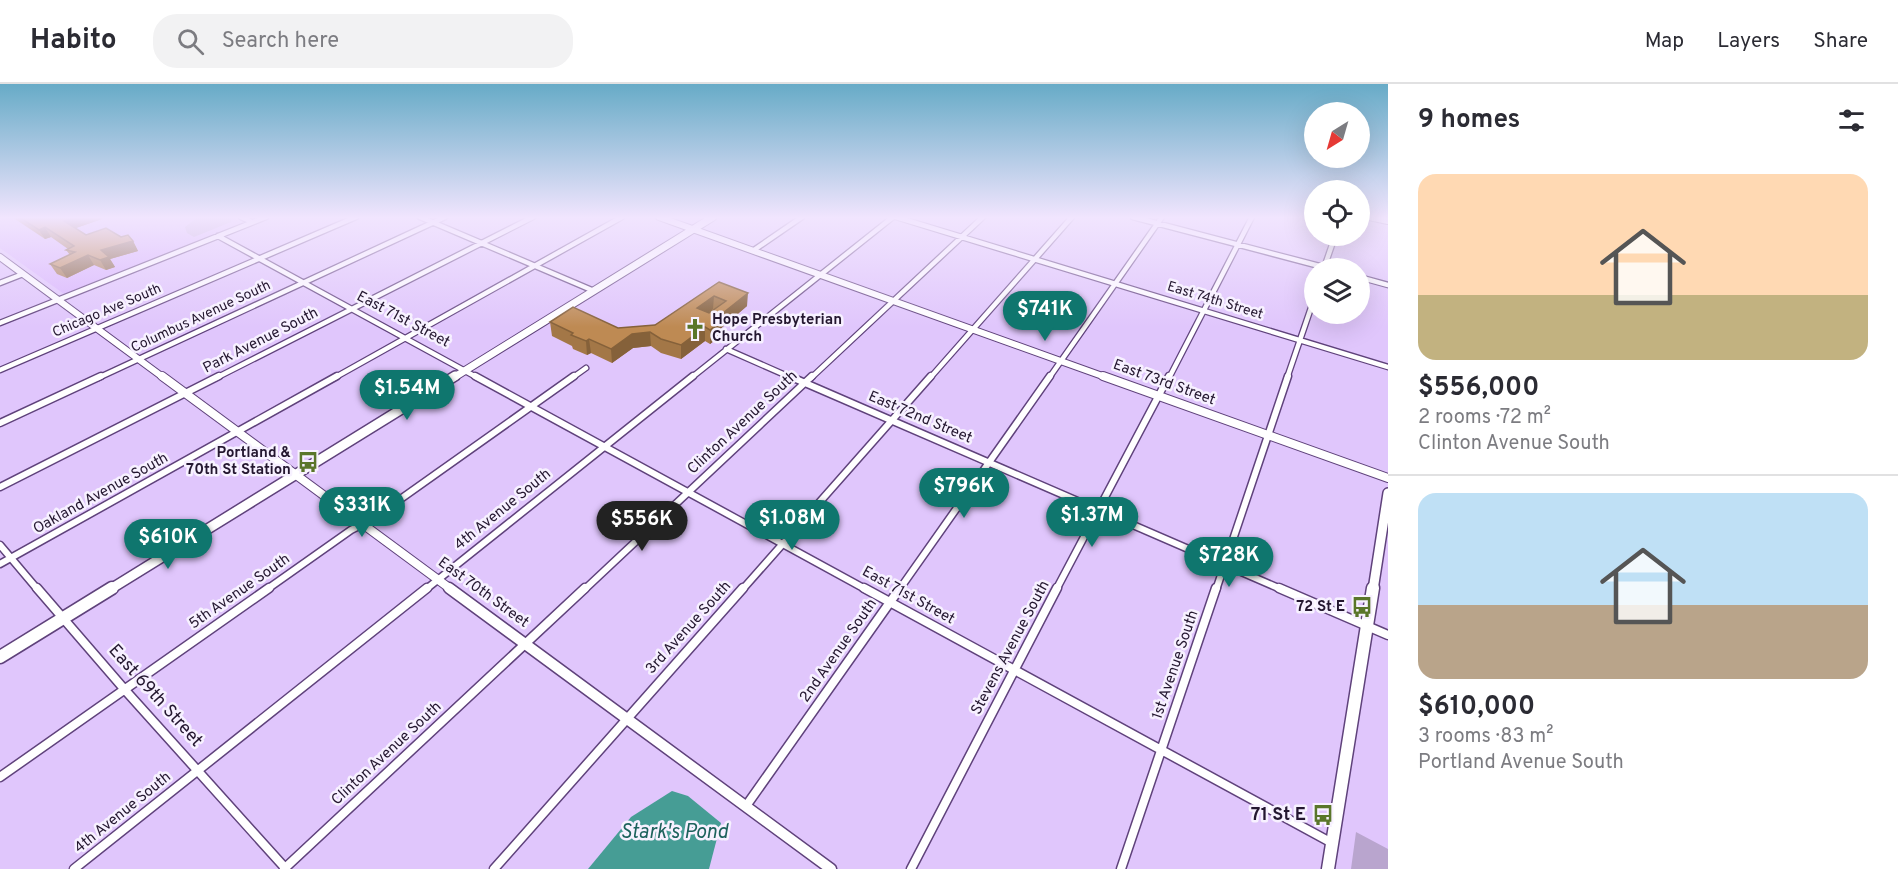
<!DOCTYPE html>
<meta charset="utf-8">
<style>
body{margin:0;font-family:Overpass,sans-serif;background:#f2f2f3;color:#2b2b33;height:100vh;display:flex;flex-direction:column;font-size:22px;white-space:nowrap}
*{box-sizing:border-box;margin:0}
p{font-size:20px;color:#7c7c81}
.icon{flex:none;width:33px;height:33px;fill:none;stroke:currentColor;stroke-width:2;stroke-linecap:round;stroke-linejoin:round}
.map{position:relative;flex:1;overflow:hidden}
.details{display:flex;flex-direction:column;background:#fff;width:510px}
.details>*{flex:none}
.needle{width:39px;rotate:217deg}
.controls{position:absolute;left:1304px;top:18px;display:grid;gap:12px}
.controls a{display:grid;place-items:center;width:66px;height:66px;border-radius:50%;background:#fff;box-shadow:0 6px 24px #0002;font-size:30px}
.price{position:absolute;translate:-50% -51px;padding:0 14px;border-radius:21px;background:#0f766e;color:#fff;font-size:20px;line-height:39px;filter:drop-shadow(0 2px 3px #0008)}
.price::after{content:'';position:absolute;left:50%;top:36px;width:18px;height:14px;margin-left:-9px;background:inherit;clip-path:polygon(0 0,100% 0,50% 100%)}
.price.on{background:#222;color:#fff}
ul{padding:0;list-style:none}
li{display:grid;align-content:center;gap:12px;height:318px;padding:0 30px}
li+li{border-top:2px solid #e1e1e2}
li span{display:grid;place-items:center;height:186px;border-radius:18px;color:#555}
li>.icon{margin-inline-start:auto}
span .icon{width:108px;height:108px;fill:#fffc;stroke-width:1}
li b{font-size:26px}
h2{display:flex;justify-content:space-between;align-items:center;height:72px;padding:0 30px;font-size:26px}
header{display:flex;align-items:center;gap:36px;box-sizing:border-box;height:84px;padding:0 30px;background:#fff;border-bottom:2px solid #e1e1e2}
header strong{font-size:28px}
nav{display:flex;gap:33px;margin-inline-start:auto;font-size:21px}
.search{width:420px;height:54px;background:#f2f2f3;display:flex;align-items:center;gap:15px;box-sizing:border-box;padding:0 21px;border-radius:24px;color:#7c7c81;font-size:22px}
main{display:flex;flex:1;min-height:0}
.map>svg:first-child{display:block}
</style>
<header>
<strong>Habito</strong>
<div class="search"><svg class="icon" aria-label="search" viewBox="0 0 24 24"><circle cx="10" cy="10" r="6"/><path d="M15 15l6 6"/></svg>Search here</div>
<nav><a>Map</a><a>Layers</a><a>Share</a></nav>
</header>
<main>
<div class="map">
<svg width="1388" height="785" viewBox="0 0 1388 785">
<rect width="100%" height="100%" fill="#e0c6fc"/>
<path fill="#d9b5fd" d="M9 133H231L243 139 64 210 0 164V136Z"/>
<path fill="#b9a5ce" d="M198 133H225L232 136 231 138 194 153 187 149 185 143Z
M1356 748 1388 765V785H1351Z"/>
<path fill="#469d95" d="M672 707 688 712 721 739 709 785H588L631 733Z"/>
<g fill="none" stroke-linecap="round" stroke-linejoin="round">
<defs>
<path id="minor-far2" d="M241 133 252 138
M420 133 594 207
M896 133 1388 283
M1133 133 1327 184
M218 152 478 294
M754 166 802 133
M1324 184 1335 152
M1359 193 1388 201
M0 199 23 190
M0 239 266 133
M726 265 792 294
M0 286 356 133
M98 294 445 133
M216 294 533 133
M334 294 622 133
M572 294 586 284
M691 294 893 133
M811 294 983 133
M930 294 1072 133
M1049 294 1162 133
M1169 294 1252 133
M1287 294 1314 215"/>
<path id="minor-far1" d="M475 292 867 506
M789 292 1283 506
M0 339 101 292
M0 403 219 292
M0 461 38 506
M0 480 337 292
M266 506 351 446 371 436 574 292
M425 506 693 292
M584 506 812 292
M742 506 931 292
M899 506 1050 292
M1056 506 1169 292
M1216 506 1288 292"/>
<path id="minor" d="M37 504 125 606 286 785
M864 504 1332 759
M1279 504 1388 551
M0 693 269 504
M746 722 900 504
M74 785 427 504
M284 785 585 504
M494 785 743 504
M911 785 1057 504
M1121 785 1216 504"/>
<path id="tertiary-far2" d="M659 133 1108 294
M1369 133 1388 137
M0 173 164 294"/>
<path id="tertiary-far1" d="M162 292 452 506
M1103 292 1388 394"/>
<path id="tertiary" d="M449 504 831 785"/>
<path id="secondary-far2" d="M453 294 713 133"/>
<path id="secondary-far1" d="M109 506 455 292
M1373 506 1388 409"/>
<path id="secondary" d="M0 573 112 504
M1328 785 1373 504"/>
</defs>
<use href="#minor-far2" stroke="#5f427b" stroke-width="7"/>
<use href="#minor-far1" stroke="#5f427b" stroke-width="9"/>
<use href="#minor" stroke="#5f427b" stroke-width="11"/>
<use href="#tertiary-far2" stroke="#5f427b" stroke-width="8"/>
<use href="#tertiary-far1" stroke="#5f427b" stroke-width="10"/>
<use href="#tertiary" stroke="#5f427b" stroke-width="13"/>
<use href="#secondary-far2" stroke="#5f427b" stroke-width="9"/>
<use href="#secondary-far1" stroke="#5f427b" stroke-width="12"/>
<use href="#secondary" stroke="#5f427b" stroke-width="15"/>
<use href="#minor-far2" stroke="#fff" stroke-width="4.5"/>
<use href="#minor-far1" stroke="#fff" stroke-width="6"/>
<use href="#minor" stroke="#fff" stroke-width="8"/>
<use href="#tertiary-far2" stroke="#fff" stroke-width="6"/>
<use href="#tertiary-far1" stroke="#fff" stroke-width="8"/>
<use href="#tertiary" stroke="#fff" stroke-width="10"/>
<use href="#secondary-far2" stroke="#fff" stroke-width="7"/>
<use href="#secondary-far1" stroke="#fff" stroke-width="9"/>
<use href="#secondary" stroke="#fff" stroke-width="12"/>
</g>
<path fill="#a37747" d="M14 133H101L102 135 76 144 86 151 121 153 133 157 138 167 110 175 115 183 106 186 94 181 67 194 57 190 50 180 70 171 66 166 68 165 51 153 45 155 15 135Z
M719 198 747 222 719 246V253L710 260 705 257 681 275 661 269 651 262 633 264 612 279 591 269 587 271 573 265 572 262 552 252 550 238 618 244 655 241Z"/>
<path fill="#85613a" d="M76 133H101L102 135 70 146 64 137Z
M45 143 51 153 45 155 39 146Z
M133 157 138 167 110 175 115 183 106 186 100 176 101 166Z
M88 171 94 181 67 194 60 184Z
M748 209 747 222 719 246V253L710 260V246L713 237Z
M714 212 713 225 697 238V224Z
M705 243V257L681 275V261Z
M650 248 651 262 633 264 612 279 611 265 632 250Z
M589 255 591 269 587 271 586 257Z"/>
<path fill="#be8a53" stroke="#85613a" stroke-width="1.5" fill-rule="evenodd" d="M19 133H76L64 137 86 151 106 144 121 153 128 151 133 157 101 166 109 173 100 176 88 171 60 184 50 180 75 168 66 166 74 162 45 143 39 146Z
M719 198 748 209 713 237 719 239 710 246 705 243 681 261 661 255 650 248 632 250 611 265 589 255 586 257 571 251 573 249 550 238 573 223 618 244 655 241ZM714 212 726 217 709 229 697 224Z"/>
<linearGradient id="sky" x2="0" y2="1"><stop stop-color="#67abc7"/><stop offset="0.55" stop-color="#f1e5fe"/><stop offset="1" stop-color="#f1e5fe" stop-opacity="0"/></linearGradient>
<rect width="1388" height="243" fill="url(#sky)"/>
<defs>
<symbol id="church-bare" viewBox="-9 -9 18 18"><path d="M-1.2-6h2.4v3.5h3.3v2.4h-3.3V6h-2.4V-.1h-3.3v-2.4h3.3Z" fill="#5a762a" stroke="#f7f1ff" stroke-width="2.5" paint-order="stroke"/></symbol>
<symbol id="bus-bare" viewBox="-9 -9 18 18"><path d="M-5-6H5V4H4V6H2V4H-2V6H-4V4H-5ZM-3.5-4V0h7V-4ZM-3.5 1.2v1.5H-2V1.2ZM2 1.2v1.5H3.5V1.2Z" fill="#5a762a" stroke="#f7f1ff" stroke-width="2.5" paint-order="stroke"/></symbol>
</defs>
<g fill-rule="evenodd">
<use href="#church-bare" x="680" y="230" width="30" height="30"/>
<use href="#bus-bare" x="293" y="363" width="30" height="30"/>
<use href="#bus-bare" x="1347" y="508" width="30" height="30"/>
<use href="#bus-bare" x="1308" y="716" width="30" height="30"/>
</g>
<g text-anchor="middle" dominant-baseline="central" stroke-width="5" stroke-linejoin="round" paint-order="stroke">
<g font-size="14" fill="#241730" stroke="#f7f1ff">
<text transform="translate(1215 217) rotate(17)">East 74th Street</text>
<text transform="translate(107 227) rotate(-23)">Chicago Ave South</text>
<text transform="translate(201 233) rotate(-25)">Columbus Avenue South</text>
</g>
<g font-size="15" fill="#241730" stroke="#f7f1ff">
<text transform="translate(403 236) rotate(28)">East 71st Street</text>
<text transform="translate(261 257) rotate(-27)">Park Avenue South</text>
<text transform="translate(1164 299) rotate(20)">East 73rd Street</text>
<text transform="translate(920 334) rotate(23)">East 72nd Street</text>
<text transform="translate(743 339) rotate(-43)">Clinton Avenue South</text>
<text transform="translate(101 410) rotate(-29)">Oakland Avenue South</text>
<text transform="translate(503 426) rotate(-39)">4th Avenue South</text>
<text transform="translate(240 508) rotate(-35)">5th Avenue South</text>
<text transform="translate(483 509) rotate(36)">East 70th Street</text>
<text transform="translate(908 512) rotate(29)">East 71st Street</text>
<text transform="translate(689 544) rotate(-48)">3rd Avenue South</text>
<text transform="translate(1011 564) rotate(-62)">Stevens Avenue South</text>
<text transform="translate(839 567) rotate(-55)">2nd Avenue South</text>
<text transform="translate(1176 581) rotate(-71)">1st Avenue South</text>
<text transform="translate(387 670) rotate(-43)">Clinton Avenue South</text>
<text transform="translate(123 729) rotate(-39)">4th Avenue South</text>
</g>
<g font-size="15" font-weight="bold" fill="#241730" stroke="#f7f1ff" text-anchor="end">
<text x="712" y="236" text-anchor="start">Hope Presbyterian<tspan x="712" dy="17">Church</tspan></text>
<text x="291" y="369">Portland &amp;<tspan x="291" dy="17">70th St Station</tspan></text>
<text x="1345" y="523">72 St E</text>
</g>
<g font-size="18" fill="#241730" stroke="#f7f1ff">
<text transform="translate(155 612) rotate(48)">East 69th Street</text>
</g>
<g font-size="18" font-weight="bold" fill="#241730" stroke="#f7f1ff" text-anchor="end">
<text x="1306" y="731">71 St E</text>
</g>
<g font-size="20" font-style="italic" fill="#1c625c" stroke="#f7f1ff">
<text x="674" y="749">Stark's Pond</text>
</g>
</g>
</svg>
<div class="controls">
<a><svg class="needle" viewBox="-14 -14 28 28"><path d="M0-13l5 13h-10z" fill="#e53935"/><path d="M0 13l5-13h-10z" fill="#7c7c81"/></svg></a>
<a><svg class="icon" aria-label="locate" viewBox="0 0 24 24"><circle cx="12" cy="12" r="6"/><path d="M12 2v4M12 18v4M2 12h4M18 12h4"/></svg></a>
<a><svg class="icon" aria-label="layers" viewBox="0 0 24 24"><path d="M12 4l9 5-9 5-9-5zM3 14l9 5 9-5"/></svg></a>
</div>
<b class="price" style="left:1045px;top:258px">$741K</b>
<b class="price" style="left:407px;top:337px">$1.54M</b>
<b class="price" style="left:964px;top:435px">$796K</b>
<b class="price" style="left:362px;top:454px">$331K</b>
<b class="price" style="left:1092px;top:464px">$1.37M</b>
<b class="price" style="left:792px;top:467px">$1.08M</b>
<b class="price on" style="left:642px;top:468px">$556K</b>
<b class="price" style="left:168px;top:486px">$610K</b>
<b class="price" style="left:1229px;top:504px">$728K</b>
</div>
<section class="details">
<h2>9 homes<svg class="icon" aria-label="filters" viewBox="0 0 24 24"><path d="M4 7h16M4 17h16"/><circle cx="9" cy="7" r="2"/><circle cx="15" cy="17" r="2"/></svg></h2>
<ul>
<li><span style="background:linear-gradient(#ffd9b3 65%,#c2b280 0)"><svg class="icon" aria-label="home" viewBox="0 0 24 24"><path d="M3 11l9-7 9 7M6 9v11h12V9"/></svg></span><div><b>$556,000</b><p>2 rooms · 72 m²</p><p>Clinton Avenue South</p></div></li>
<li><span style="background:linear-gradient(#bfe0f5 60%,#b9a48a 0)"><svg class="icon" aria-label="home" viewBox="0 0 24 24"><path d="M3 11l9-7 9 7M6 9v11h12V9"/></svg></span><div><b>$610,000</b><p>3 rooms · 83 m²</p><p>Portland Avenue South</p></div></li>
</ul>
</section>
</main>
